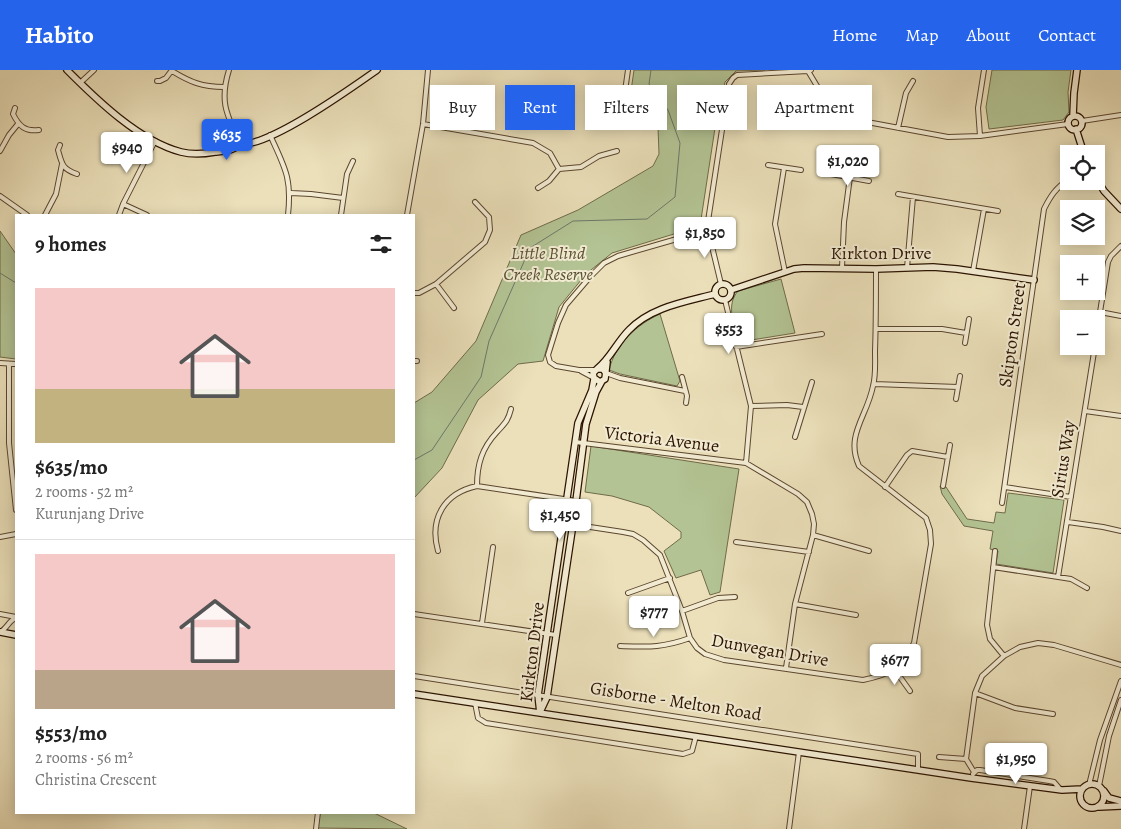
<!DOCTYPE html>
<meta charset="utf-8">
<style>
body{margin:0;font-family:Alegreya,serif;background:#f6f6f6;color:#222;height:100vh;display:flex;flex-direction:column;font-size:19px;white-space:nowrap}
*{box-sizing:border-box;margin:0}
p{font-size:16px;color:#767676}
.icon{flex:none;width:28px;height:28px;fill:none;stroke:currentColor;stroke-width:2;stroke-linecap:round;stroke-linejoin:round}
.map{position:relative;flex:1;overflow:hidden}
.details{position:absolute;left:15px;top:144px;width:400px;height:600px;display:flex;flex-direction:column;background:#fff;border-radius:0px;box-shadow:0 2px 12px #0003}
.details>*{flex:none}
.hud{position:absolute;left:430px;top:15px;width:475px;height:45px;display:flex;gap:10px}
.fabs{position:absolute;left:1060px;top:75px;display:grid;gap:10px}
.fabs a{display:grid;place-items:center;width:45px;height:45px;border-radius:0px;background:#fff;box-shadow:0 2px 12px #0003;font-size:25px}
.price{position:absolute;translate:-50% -42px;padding:0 11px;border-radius:5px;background:#fff;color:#222;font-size:16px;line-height:32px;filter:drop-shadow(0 1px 2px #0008)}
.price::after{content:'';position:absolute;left:50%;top:30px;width:15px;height:11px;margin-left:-8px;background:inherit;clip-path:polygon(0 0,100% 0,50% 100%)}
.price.selected{background:#2563eb;color:#fff}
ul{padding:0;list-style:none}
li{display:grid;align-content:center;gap:10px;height:265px;padding:0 20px}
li+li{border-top:1px solid #e0e0e0}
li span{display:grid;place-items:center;height:155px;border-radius:0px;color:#555}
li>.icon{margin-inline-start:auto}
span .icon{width:90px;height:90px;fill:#fffc;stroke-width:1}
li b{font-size:21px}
h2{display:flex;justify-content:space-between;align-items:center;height:60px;padding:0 20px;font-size:21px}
.chip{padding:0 18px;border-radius:0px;background:#fff;box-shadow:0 2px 12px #0003;font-size:18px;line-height:45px}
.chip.selected{background:#2563eb;color:#fff}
header{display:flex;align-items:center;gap:30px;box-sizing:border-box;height:70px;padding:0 25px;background:#2563eb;color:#fff}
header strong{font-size:24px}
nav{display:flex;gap:28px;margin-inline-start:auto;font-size:18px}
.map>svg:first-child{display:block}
</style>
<header>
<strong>Habito</strong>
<nav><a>Home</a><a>Map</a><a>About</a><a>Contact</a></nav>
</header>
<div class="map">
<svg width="1121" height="759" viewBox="0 0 1121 759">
<rect width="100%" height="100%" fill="#ebe0ba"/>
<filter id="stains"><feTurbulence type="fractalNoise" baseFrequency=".004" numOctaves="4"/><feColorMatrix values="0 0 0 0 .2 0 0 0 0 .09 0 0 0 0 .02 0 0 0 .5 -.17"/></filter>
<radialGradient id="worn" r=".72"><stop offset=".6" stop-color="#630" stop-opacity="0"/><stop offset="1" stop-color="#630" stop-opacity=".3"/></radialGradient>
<path fill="#b3c393" stroke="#6f6b4a" d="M634 0H765L736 1 725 12 715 58 700 156 612 183 586 204 559 237 543 291 518 294 478 330 442 398 414 428V333L432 322 476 271 521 165 578 140 653 96 659 84 658 57 652 41 631 38 629 35Z
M992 0H1071L1068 22 1069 42 1063 50 989 59 986 37Z
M0 161 16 184V289L0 287Z
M781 209 795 263 739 272C735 255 725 236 738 221Z
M660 244 680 311 677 316 620 304 609 300C615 275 637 254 660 244Z
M591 376 739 399 720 522 710 525 701 500 676 508 664 481 681 468V462L649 437 612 426 585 422Z
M940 416 946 417 967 449 994 453 996 442 1005 443 1008 423 1064 430 1053 503 996 494 998 481 990 479 993 461 964 456 942 424Z
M372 742 407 759 316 758 318 743Z"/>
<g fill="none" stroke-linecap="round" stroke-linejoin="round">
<path stroke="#6c796a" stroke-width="1" d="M0 203 16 213
M414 390 432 380 481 307 489 271 530 178 573 151 647 149 675 127 680 73 668 40 649 14 651 0"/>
<defs>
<path id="street" d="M229 0C219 32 227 45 240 74
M628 0 623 35 626 45 655 49
M172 1C190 12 202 17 224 17
M808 1 829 36 840 47 948 67 980 66 1068 54
M157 11H160L166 8 172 0
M80 13 94 0
M15 38 13 44C19 56 25 62 39 60
M1082 51 1121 45
M423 54 533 73 550 83 559 99 549 111 538 118
M898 58 906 23 913 11
M270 65C285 98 292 108 288 145
M980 66 978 38 984 0
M60 75 58 80C62 94 62 99 77 104
M0 81 9 65 18 54
M768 95 801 100
M784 98 775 154 785 202
M559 99 581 97 599 86 617 81
M831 104 869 111
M291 123 311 124 343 128
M898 124 998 141
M0 126 27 145
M123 134 147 145
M45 145 56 124 62 94
M119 145 123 134 155 71
M341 145 347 104 353 91
M407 145 423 54 428 0
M842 198 844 152 850 107
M907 198 913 127
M973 201 984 139
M436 214 454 238
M721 214 708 160V151L729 14 733 8 737 5 808 1 811 0
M414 223H419L436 214 485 172 490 160 489 147 475 132
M725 230 751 336 746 393 798 424 807 432 812 444 814 454 813 465 795 534 786 598
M1100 242 1121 246
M876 259H942L966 263
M1096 267 1108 192 1111 186 1121 176
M965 273 969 249
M736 277 822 264
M414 291H417
M0 293 16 294
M9 294V373L16 440
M596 300H579L556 296 550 292 548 285 558 253 566 235 590 207 604 193 618 186 708 160
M581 301 594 308
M606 303 620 308 685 321
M682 307 687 326 686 333
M874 314 958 317
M956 329 960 306
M751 336 787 335 803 337
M1085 341 1121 346
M795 367 812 312
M575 372 746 393
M477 416C477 394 482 378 497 362 505 353 508 351 511 339
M943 416 950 375
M885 417 907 385 912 381 948 387
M1005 417 1071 427
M1002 433 1044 139C1051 125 1056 118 1069 109
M1068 452 1103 457 1121 461
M564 453 623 462 633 464 643 470 660 485 682 541 690 568 697 578 705 584 724 590 863 610C891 604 901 599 914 573L931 474 930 460 926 448 859 396C845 365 867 347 873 316 876 305 875 292 875 281 876 254 876 227 876 199
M813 465 869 481
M0 467 16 464
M736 472 809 482
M438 481C429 449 444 423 477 416L577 431
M995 481 987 555 990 569 1004 586
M993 497 1071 509 1087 518
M1058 507 1095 276
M628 523 670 508
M795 534 856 545
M682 541 718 528 735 527
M0 544 16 547
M414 544 556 565
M482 553 493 477
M0 562C7 559 9 550 16 548
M620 576C649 577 662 578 690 568
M895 600 910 621
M414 606 918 684V700
M975 623 1015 638 1053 644
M475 633 478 648 486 653 683 684 692 681 696 666
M939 687 966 689
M974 702 966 689 975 623 982 606 1004 586 1020 577 1038 573 1054 575 1121 595
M973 704 977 700H980L1049 711 1054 712 1060 719
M1089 715 1100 670 1121 611
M1099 716 1109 666 1121 630
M316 759 318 742
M789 759 799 682
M1024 759 1030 716"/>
<path id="secondary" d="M67 0C97 30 139 71 181 82 193 85 204 84 215 82 225 81 233 81 240 74 269 77 350 19 377 0
M1073 46 1074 23 1077 0
M1068 53a7 7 0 1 1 14 0a7 7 0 1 1-14 0Z
M1076 59 1084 84
M1096 108 1104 121 1121 139
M715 222a8 8 0 1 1 16 0a8 8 0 1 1-16 0Z
M731 220 794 199 804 198 876 199 933 197 957 199 1034 210
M597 299C610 289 617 272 629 260 651 237 685 232 715 224
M605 302 603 299H597L593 303 594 308 600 312 605 309 607 292
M0 562 16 565
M414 624 971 708 1062 720 1082 719
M540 642 547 627 573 454 586 354 596 322 602 311
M540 643 538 625 578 353 592 320 594 309
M1080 726a12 12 0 1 1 24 0a12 12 0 1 1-24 0Z
M1104 721 1109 728 1121 731
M1099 737 1121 736"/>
</defs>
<use href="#street" stroke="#5b462f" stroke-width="6"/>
<use href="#secondary" stroke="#2b1301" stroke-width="8"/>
<use href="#street" stroke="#f2ebd2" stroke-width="4"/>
<use href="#secondary" stroke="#f2ebd2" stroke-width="5.5"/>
</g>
<g text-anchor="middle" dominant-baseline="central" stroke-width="4" stroke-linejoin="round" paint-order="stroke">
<g font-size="18" font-style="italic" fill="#5b5134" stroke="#f2ebd2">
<text x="548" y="183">Little Blind<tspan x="548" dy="21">Creek Reserve</tspan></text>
</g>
<g font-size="18" fill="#2b1301" stroke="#f2ebd2">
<text x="881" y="183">Kirkton Drive</text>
<text transform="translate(1012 265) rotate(-82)">Skipton Street</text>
<text transform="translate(662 369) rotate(7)">Victoria Avenue</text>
<text transform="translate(1063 389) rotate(-81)">Sirius Way</text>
<text transform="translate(770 580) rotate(10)">Dunvegan Drive</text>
<text transform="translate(532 582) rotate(-83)">Kirkton Drive</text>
<text transform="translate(676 631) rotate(9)">Gisborne - Melton Road</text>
</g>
</g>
<rect width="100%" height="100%" filter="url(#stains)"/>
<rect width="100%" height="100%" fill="url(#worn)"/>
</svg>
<div class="fabs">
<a><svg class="icon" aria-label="locate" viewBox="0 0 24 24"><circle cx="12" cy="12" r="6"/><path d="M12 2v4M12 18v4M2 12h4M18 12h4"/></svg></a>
<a><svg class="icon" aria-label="layers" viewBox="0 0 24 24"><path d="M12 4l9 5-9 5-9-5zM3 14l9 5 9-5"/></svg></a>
<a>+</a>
<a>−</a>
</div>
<b class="price selected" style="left:227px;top:91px">$635</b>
<b class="price" style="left:127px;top:104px">$940</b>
<b class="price" style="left:848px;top:117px">$1,020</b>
<b class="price" style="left:705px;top:189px">$1,850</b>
<b class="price" style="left:729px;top:285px">$553</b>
<b class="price" style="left:560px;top:471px">$1,450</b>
<b class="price" style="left:654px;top:568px">$777</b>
<b class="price" style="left:895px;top:616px">$677</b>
<b class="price" style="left:1016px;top:715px">$1,950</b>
<div class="hud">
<a class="chip">Buy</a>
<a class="chip selected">Rent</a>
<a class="chip">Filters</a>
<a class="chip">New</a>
<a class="chip">Apartment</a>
</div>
<section class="details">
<h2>9 homes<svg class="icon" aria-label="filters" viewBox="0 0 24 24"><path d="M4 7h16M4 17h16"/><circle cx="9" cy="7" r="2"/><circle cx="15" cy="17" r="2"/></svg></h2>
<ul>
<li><span style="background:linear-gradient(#f6c9c9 65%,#c2b280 0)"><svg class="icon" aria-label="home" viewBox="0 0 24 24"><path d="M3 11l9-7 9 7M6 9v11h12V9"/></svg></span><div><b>$635/mo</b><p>2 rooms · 52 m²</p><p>Kurunjang Drive</p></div></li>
<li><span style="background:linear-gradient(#f6c9c9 75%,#b9a48a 0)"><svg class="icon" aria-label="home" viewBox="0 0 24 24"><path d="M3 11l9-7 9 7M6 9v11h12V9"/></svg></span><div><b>$553/mo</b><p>2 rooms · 56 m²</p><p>Christina Crescent</p></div></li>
</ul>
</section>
</div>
